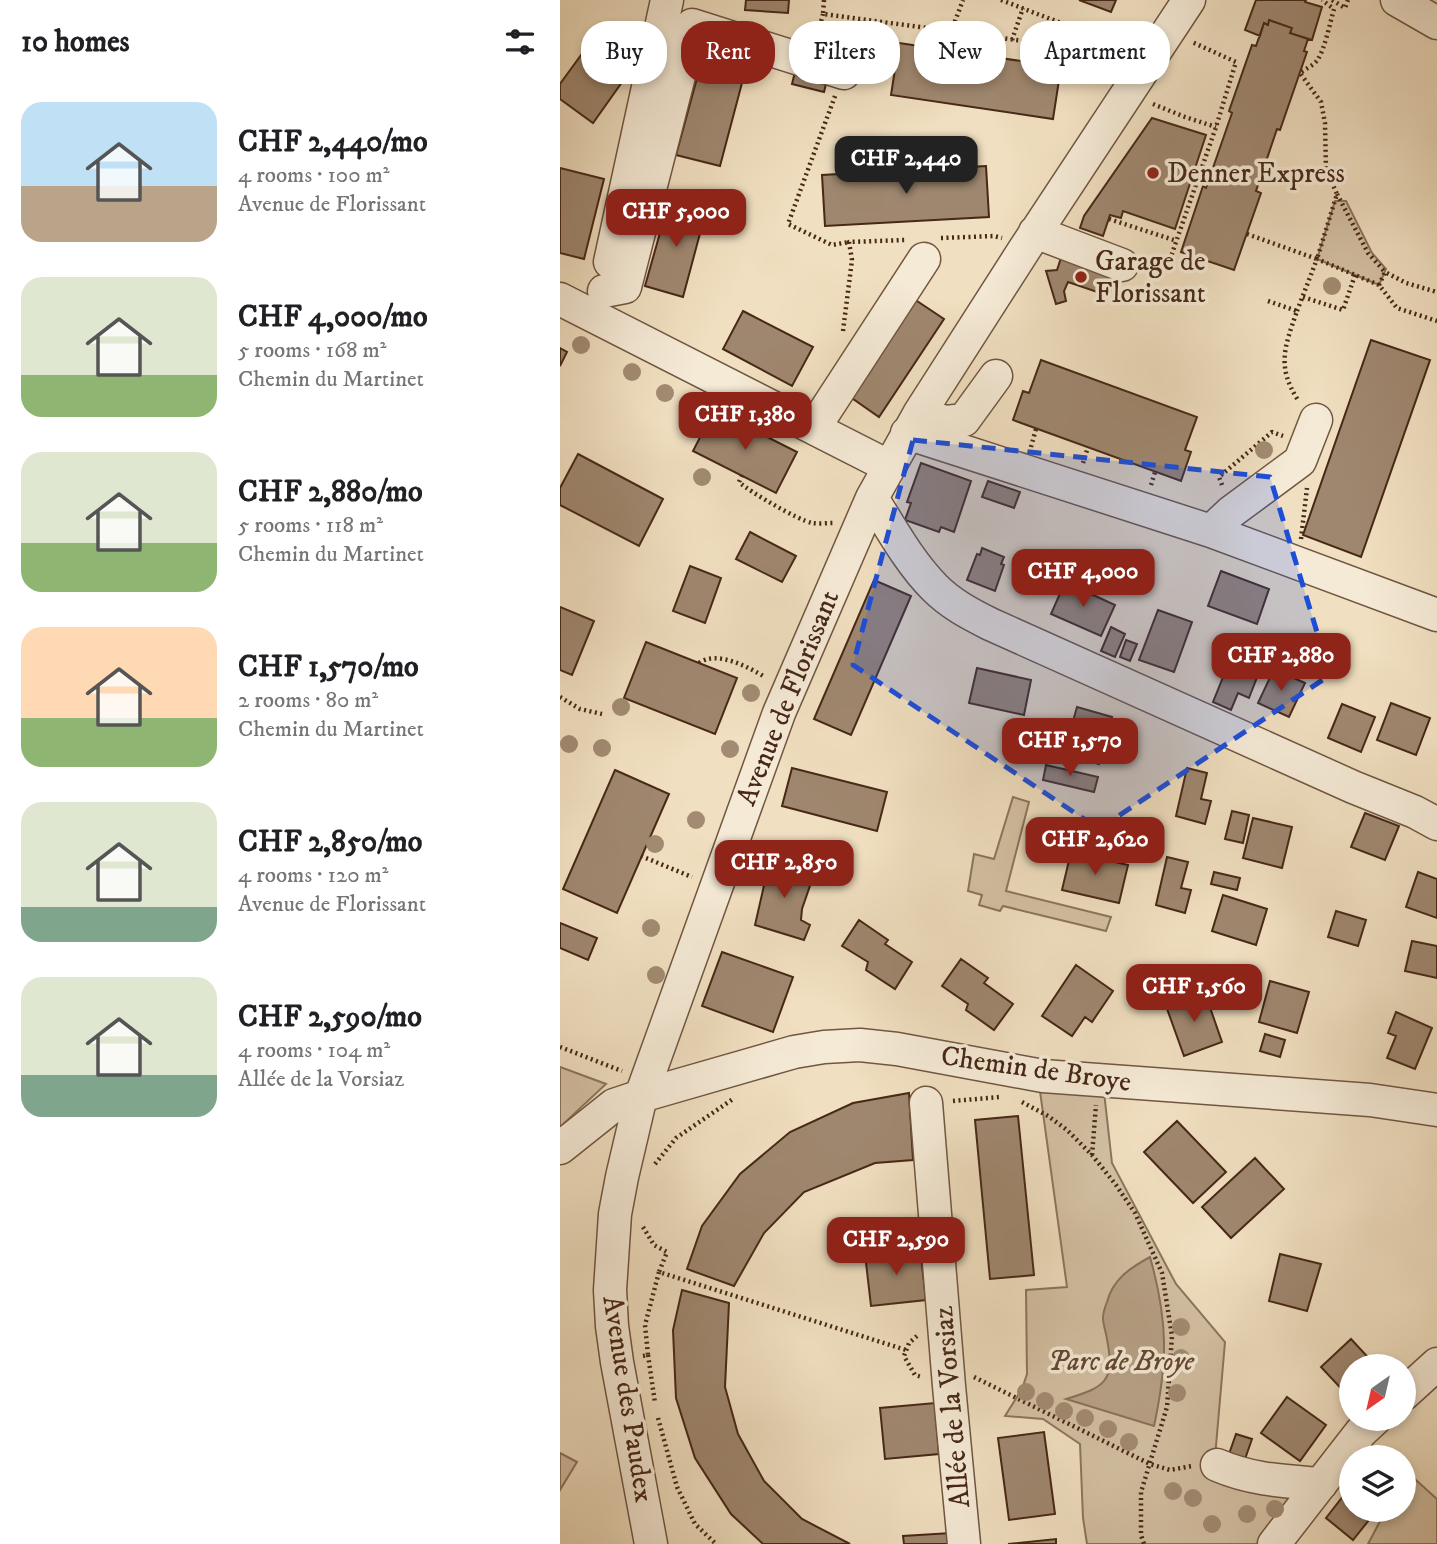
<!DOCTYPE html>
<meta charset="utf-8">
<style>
body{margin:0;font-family:"IM FELL DW Pica",serif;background:#f2f2f2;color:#202124;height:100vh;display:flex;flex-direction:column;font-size:26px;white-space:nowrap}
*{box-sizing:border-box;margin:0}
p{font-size:23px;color:#757577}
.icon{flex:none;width:38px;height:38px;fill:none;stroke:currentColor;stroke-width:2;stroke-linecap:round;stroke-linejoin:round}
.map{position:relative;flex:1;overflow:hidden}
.panel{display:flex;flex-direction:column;background:#fff;width:560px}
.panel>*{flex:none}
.top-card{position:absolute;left:21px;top:21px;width:665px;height:63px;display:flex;gap:14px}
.needle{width:46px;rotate:214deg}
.tools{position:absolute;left:779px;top:1354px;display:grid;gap:14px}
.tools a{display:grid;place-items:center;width:77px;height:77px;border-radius:50%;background:#fff;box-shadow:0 4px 10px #0003;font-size:35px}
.price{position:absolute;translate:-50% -60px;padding:0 16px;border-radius:14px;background:#8f2418;color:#fff;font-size:23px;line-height:46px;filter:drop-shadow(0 2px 4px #0008)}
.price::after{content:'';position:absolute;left:50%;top:42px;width:21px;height:16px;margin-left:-10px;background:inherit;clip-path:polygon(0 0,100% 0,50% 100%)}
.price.current{background:#222;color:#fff}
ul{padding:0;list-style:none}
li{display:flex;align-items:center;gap:21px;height:175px;padding:0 21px}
li span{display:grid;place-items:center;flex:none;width:196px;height:140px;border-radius:21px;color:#555}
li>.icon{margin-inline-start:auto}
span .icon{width:84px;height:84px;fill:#fffc;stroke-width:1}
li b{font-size:30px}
h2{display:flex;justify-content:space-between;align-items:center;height:84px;padding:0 21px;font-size:30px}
.tag{padding:0 24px;border-radius:28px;background:#fff;box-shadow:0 4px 10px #0003;font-size:24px;line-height:63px}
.tag.current{background:#8f2418;color:#fff}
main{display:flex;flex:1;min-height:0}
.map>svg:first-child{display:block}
</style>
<main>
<section class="panel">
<h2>10 homes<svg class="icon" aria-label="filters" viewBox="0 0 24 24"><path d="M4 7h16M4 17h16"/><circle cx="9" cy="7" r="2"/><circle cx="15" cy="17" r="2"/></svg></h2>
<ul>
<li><span style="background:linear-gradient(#bfe0f5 60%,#b9a48a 0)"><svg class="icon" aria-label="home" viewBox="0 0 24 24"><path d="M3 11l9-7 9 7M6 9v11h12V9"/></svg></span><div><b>CHF 2,440/mo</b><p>4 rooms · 100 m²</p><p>Avenue de Florissant</p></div></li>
<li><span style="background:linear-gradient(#dfe7d0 70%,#8fb573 0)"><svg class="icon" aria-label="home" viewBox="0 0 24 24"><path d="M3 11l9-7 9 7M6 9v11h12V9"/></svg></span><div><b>CHF 4,000/mo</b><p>5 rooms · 168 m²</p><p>Chemin du Martinet</p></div></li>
<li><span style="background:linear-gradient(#dfe7d0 65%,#8fb573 0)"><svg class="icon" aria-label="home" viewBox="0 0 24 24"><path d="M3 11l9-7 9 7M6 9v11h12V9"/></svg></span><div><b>CHF 2,880/mo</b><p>5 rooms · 118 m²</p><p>Chemin du Martinet</p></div></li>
<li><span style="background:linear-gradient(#ffd9b3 65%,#8fb573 0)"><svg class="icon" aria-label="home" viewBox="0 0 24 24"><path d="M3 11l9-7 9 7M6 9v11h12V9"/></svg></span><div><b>CHF 1,570/mo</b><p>2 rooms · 80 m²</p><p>Chemin du Martinet</p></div></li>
<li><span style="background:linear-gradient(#dfe7d0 75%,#7fa58c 0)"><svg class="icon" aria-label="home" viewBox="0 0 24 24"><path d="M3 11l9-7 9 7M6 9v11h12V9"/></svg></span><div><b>CHF 2,850/mo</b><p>4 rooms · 120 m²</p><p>Avenue de Florissant</p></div></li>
<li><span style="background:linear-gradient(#dfe7d0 70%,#7fa58c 0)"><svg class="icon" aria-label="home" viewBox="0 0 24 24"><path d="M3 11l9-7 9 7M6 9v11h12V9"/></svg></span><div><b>CHF 2,590/mo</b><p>4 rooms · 104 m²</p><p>Allée de la Vorsiaz</p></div></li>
</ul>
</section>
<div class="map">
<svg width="877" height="1544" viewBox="0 0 877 1544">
<rect width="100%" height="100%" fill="#f0dfc0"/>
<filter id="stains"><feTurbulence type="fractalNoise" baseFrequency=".00286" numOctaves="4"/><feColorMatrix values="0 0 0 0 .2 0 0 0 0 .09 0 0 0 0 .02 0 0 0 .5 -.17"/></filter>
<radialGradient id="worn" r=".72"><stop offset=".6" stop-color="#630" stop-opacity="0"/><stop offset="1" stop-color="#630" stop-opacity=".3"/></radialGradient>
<path fill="#d3c0a3" stroke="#8d745d" stroke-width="2" d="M775 201H786L812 253 826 269 819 285 757 259Z
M453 797 469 802 446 891 551 917 546 931 443 906 440 911 419 905 422 895 408 891 414 854 434 859Z
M0 1067 46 1084 0 1127Z
M479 1084 544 1092 552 1163 616 1284 665 1342 654 1469 737 1490 698 1544H527L523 1518 520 1444 483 1419 445 1416 462 1389 467 1374 466 1290 507 1287Z
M0 1453 17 1462 0 1490Z
M847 1472 877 1499V1544H808L826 1510H844V1479Z"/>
<path fill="#b7a187" stroke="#8a715a" stroke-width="2" d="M590 1257C608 1321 608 1361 594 1426L506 1399C546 1387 555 1381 547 1339 546 1332 543 1325 543 1318 543 1313 545 1307 547 1302 553 1279 570 1268 590 1257Z"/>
<path fill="#9f876f" stroke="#472817" stroke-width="2" d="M186 0H229L228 13 185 10Z
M519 0H556L551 12Z
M696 0H746L745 2 762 7 752 40 730 33 732 28 709 20 708 25 704 23 700 36 685 30Z
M709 20 732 28 730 33 748 39 744 51 747 52 720 130 717 129 696 191 701 193 674 270 621 252 643 186 646 188 672 113 669 111 692 45 696 46 704 23 708 25Z
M43 25 82 54 33 123 0 99V84Z
M339 43 501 67 493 119 331 95Z
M236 68 268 76 264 92 232 84Z
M139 71 182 83 160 166 116 155Z
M592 118 646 135 615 229 563 211 561 218 550 215 543 236 520 228 524 216Z
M426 166 429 217 265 226 262 175Z
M0 168 44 179 24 259 0 253Z
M109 201 146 211 123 297 85 286Z
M501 258 557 272 549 296 508 282 504 291 506 301 496 304 486 271 497 270Z
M351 297 384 319 319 417 286 394Z
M183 311 253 347 232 386 163 349Z
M811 340 870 360 801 557 743 535Z
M0 348 7 352 0 366Z
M481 360 637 417 625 450 631 452 621 481 453 420 463 391 469 393Z
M154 410 237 452 216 493 133 451Z
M18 454 103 499 79 546 0 505V488Z
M361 463 411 481 394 532 381 527 379 532 345 520 351 503 347 502Z
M428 481 460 492 454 508 422 497Z
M190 532 236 556 222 582 176 559Z
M422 548 444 557 441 564 444 565 435 591 407 580 417 554 420 555Z
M130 566 161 578 145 623 113 611Z
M661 571 709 589 697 624 648 606Z
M314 580 351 596 291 735 254 719Z
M505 582 555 605 541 636 491 614Z
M0 607 34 621 12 675 0 670Z
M598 610 632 622 614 672 579 660Z
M551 627 565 634 555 657 541 651Z
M566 640 577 644 570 661 560 657Z
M86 642 177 678 155 734 64 698Z
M672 655 701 667 689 698 678 693 671 710 653 702Z
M417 668 471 680 464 715 409 703Z
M714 669 745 683 729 717 698 703Z
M831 703 870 718 856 755 817 740Z
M782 704 815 717 801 752 768 738Z
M517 707 552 717 539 764 504 754Z
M486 765 538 777 534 792 483 780Z
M232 768 327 792 317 831 222 806Z
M627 768 647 773 641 799 651 801 645 824 616 816Z
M55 770 109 794 57 913 3 889Z
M672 811 689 815 683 843 665 839Z
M805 813 839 826 825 860 791 847Z
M693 818 732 827 722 868 683 858Z
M511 852 568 865 559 903 502 890Z
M607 857 628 862 621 888 631 890 625 913 596 905Z
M210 859 254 874 242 909 241 920 250 925 244 940 195 925Z
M654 872 680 878 677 890 651 884Z
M858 872 877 879V918L846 907Z
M663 895 707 909 696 945 652 931Z
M776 911 806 920 798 946 768 937Z
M299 920 328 940 325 944 352 962 335 989 306 970 308 962 282 946Z
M0 923 37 938 28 960 0 948Z
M852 941 877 946V978L845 971Z
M162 952 233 977 213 1032 142 1006Z
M401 959 428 978 424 983 453 1004 434 1030 406 1010 408 1004 382 986Z
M516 965 553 991 532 1022 525 1017 512 1036 482 1016Z
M710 981 749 992 737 1033 699 1022Z
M645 993 662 1042 624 1056 606 1006Z
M836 1012 872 1028 855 1069 827 1058 836 1036 828 1033Z
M705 1034 725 1040 720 1057 700 1051Z
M349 1093 353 1160 315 1163 244 1192 204 1233 174 1286 127 1269 142 1226 180 1174 230 1132 293 1103Z
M458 1116 474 1275 430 1279 415 1120Z
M617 1121 666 1172 633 1203 584 1152Z
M695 1158 724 1189 671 1238 642 1207Z
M360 1248 366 1300 311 1306 305 1254Z
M720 1254 761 1264 747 1311 709 1301Z
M122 1290 169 1303 165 1387 178 1434 204 1481 242 1519 290 1544H203L171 1514 135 1458 116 1398 113 1330Z
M791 1339 817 1367H791V1399L761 1367Z
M727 1397 766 1425 740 1461 701 1433Z
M375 1403 379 1454 325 1459 320 1408Z
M484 1432 495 1514 449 1520 438 1438Z
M676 1434 692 1439 685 1459 669 1454Z
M791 1486V1510H817L793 1540 766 1518Z
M391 1533 392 1544H344L343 1536Z
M496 1539V1544H448Z"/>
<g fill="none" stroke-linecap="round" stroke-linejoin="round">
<defs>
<path id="minor" d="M837 0 877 23
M475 232 562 265
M50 262 107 0
M44 291 65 287 132 25 284 73
M0 299 328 466
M359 414 386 422 404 420 436 376
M254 428 364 259
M347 433 651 531 877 615
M312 498C331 528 349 562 375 588 391 604 410 614 430 624L793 787 855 812 877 824
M651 531 671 512 740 461 756 420
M366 1103 389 1386 404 1544
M0 1148 54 1105 81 1096 234 1052 264 1047 300 1045 337 1049 483 1076 810 1100 877 1110
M844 1394 877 1364
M657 1465C692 1480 723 1481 761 1484
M91 1544 57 1362 52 1326 50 1290 55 1214 62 1177 81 1096 219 713 312 498 359 414 464 250 629 0
M714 1544 801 1432 815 1419"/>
</defs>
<use href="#minor" stroke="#715641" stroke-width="35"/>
<path stroke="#472817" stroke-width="4.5" stroke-dasharray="2 3.5" stroke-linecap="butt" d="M264 0 263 14 561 54
M441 0 514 28 550 50
M772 0 785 8 788 0
M391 32 403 0
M257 37 263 14
M452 40 463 8
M293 49 303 20
M275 96 228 224 272 245 289 242
M593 104 625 117 656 127
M777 194 808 253 825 272
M549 219 617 241
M687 234 757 259 777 194 766 170 765 123 761 102 740 73C745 69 755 65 758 59 765 48 770 23 774 9L762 0
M381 238 434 236 442 238
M608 265 656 127 676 62 632 42
M819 285 825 272 846 283 877 292
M743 297 783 310 795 275
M708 301 737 311C725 346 716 366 738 400
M737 311 757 259 819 285 837 308 877 321
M283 331 292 260 289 242 345 240
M471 447 476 429
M523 463 528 447
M182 475 179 482C190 492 238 520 252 523 259 524 267 523 274 523
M591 485 595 472
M662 485 659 477 712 432 723 436
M741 539 747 488
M139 663C157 650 188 667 205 677
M0 697 20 709 42 714
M81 856 132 877
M0 1047 62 1071
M393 1101 440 1097
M462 1102 488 1116 507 1130 532 1155 556 1185 575 1213 602 1273 612 1336 607 1407 581 1492V1535L584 1544
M532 1155 536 1105
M95 1164 116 1138 173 1099
M83 1227 94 1245 107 1252 99 1272
M357 1336 349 1343 344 1356 355 1375 362 1377
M88 1355 95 1403
M83 1356 88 1355 85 1325 99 1272 346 1350
M414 1377 590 1464 610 1470 632 1466
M98 1418 117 1487 135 1524 156 1544"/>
<use href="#minor" stroke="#f5ead6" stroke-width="32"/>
</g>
<g fill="#a28b72">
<circle cx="772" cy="286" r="9"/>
<circle cx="21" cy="345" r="9"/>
<circle cx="72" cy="372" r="9"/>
<circle cx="105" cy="393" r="9"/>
<circle cx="704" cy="450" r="9"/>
<circle cx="142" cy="477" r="9"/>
<circle cx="191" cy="693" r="9"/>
<circle cx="61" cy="707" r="9"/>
<circle cx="9" cy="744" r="9"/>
<circle cx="42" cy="748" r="9"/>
<circle cx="170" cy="749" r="9"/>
<circle cx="136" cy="820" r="9"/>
<circle cx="95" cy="844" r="9"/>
<circle cx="91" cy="928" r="9"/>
<circle cx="96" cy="975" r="9"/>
<circle cx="621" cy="1327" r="9"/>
<circle cx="621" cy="1358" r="9"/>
<circle cx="466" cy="1392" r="9"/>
<circle cx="617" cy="1393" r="9"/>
<circle cx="485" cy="1401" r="9"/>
<circle cx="504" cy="1411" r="9"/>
<circle cx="525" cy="1418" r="9"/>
<circle cx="548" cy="1429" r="9"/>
<circle cx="569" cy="1442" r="9"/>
<circle cx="613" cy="1491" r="9"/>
<circle cx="633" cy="1498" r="9"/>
<circle cx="715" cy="1509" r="9"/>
<circle cx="687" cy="1514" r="9"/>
<circle cx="652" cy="1524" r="9"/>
</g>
<path fill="#1d4ed8" fill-opacity="0.2" stroke="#1d4ed8" stroke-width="5" stroke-dasharray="14 9" stroke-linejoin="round" d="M353 440 710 477 770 675 539 829 293 665Z"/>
<g fill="#8f2418" stroke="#f5ead6" stroke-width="2.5">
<circle cx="593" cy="173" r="7"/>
<circle cx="521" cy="277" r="7"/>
</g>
<g text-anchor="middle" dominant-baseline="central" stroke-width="7" stroke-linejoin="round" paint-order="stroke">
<g font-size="28" fill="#472817" stroke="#f5ead6" text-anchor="start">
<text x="607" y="173">Denner Express</text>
<text x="535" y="261">Garage de<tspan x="535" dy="32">Florissant</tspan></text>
</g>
<g font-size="28" fill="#472817" stroke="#f5ead6">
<text transform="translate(228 698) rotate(-68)">Avenue de Florissant</text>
<text transform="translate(476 1069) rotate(8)">Chemin de Broye</text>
<text transform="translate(68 1399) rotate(81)">Avenue des Paudex</text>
<text transform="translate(392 1407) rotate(-95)">Allée de la Vorsiaz</text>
</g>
<g font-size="28" font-style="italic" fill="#634633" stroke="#f5ead6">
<text x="561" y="1361">Parc de Broye</text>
</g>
</g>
<rect width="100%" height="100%" filter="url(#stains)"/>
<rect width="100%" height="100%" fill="url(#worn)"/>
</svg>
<div class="tools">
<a><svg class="needle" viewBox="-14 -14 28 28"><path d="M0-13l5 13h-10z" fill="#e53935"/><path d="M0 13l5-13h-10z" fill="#757577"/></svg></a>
<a><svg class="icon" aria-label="layers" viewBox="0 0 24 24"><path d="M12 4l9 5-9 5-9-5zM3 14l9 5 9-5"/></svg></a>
</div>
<b class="price current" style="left:346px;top:196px">CHF 2,440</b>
<b class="price" style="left:116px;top:249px">CHF 5,000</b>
<b class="price" style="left:185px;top:452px">CHF 1,380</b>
<b class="price" style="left:523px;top:609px">CHF 4,000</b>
<b class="price" style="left:721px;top:693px">CHF 2,880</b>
<b class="price" style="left:510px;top:778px">CHF 1,570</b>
<b class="price" style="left:535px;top:877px">CHF 2,620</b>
<b class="price" style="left:224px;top:900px">CHF 2,850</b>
<b class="price" style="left:634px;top:1024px">CHF 1,560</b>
<b class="price" style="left:336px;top:1277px">CHF 2,590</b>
<div class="top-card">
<a class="tag">Buy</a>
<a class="tag current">Rent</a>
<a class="tag">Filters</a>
<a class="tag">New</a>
<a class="tag">Apartment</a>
</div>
</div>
</main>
